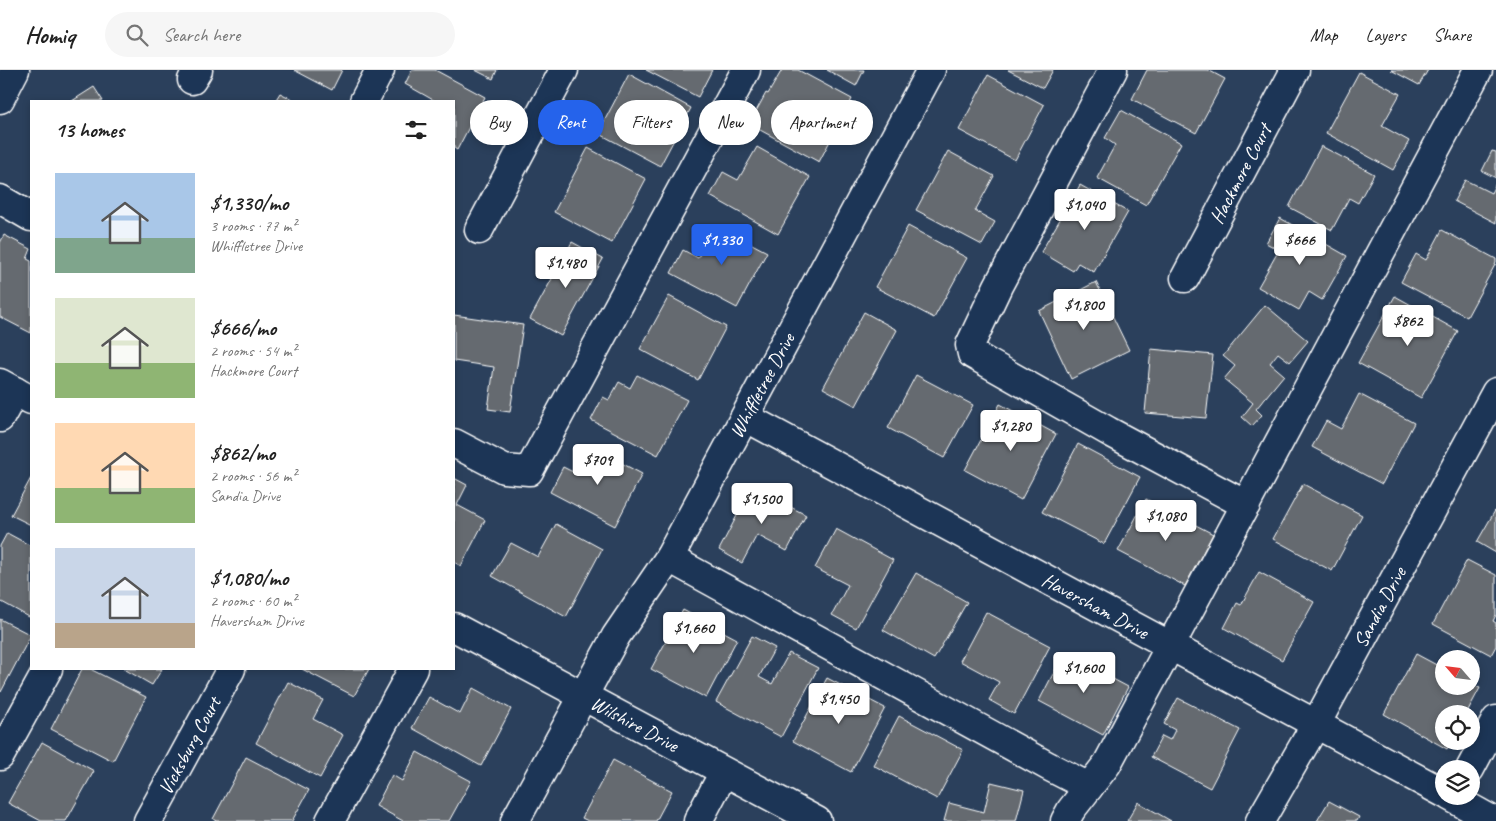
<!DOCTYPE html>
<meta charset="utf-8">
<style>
body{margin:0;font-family:Caveat,sans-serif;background:#f6f6f6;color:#222;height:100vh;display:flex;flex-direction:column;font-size:19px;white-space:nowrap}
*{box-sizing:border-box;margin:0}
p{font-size:16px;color:#767676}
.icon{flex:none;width:28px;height:28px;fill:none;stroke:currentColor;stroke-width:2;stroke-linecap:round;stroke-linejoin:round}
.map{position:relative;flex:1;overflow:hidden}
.side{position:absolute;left:30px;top:30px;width:425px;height:570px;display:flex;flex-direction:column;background:#fff;border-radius:0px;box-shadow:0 2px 8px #0003}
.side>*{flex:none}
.hud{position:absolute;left:470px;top:30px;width:475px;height:45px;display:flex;gap:10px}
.needle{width:32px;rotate:298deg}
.fabs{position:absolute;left:1435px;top:580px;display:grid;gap:10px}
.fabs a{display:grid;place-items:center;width:45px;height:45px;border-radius:50%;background:#fff;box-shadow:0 2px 8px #0003;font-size:25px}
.price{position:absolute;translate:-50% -42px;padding:0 11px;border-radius:5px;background:#fff;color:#222;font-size:16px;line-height:32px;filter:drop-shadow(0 1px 2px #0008)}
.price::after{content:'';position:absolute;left:50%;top:30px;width:15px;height:11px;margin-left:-8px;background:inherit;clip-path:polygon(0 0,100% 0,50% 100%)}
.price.current{background:#2563eb;color:#fff}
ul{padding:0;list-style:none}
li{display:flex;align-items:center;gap:15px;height:125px;padding:0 25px}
li span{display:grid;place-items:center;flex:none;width:140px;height:100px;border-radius:0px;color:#555}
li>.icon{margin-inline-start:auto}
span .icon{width:60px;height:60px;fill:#fffc;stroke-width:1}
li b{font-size:21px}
h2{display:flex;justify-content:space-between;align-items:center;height:60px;padding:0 25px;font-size:21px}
.pill{padding:0 18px;border-radius:22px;background:#fff;box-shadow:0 2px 8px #0003;font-size:18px;line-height:45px}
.pill.current{background:#2563eb;color:#fff}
header{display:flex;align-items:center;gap:30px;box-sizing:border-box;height:70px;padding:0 25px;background:#fff;border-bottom:1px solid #e0e0e0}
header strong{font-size:24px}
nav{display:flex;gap:28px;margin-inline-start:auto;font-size:18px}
.search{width:350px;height:45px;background:#f6f6f6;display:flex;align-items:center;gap:12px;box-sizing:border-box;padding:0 18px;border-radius:28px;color:#767676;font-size:19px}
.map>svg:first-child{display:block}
</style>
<header>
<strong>Homiq</strong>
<div class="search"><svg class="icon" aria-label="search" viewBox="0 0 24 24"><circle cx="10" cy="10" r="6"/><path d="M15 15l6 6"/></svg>Search here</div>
<nav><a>Map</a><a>Layers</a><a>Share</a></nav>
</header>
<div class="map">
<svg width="1496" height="751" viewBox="0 0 1496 751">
<rect width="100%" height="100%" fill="#2b405c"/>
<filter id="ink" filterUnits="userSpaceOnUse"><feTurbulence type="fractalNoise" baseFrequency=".02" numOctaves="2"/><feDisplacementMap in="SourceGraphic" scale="10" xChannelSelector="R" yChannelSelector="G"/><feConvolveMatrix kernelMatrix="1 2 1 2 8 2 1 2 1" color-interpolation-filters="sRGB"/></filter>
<g filter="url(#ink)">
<path fill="#656b70" stroke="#fff" d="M294 0H342L332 20Z
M412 0H435L485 27 457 80 454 78V31H435L405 14Z
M475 0H497L493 9Z
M646 0H712L698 27Z
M782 0H798L852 29 819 92 749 54 766 23 768 24Z
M827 0H864L856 16Z
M1008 0H1053L1043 18Z
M1147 0H1208L1225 9 1196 63 1132 29Z
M1391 0H1428L1419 15Z
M1359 2 1400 24 1382 56 1409 71 1393 100 1326 63Z
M629 4 691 38 660 96 598 63Z
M988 5 1044 35 1015 90 959 60Z
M94 17 103 31H72Z
M280 23 296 31H275Z
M1121 40 1181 73 1146 135 1097 108 1115 75 1105 68Z
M1321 76 1374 104 1358 133 1349 128 1332 160 1289 137Z
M757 77 810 107 778 164 710 126 723 102 738 110Z
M588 78 646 109 612 173 554 142Z
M948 81 994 106 975 141 995 152 982 175 916 140Z
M1492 81 1496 82V108L1482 101Z
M1465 110 1491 123 1496 113V153L1454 131Z
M1080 115 1128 142 1094 202 1078 193 1073 201 1041 182Z
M1280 148 1347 186 1322 230 1309 222 1299 240 1258 217 1279 180 1266 173Z
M716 155 767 182 737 238 671 203 683 180 698 188Z
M908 156 967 188 934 248 875 217Z
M1442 160 1496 189V193L1467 247 1401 212 1416 184 1426 190Z
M4 165 31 179 27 189 31 191V263L0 247V173Z
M572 172 603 189 561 266 530 249Z
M1096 212 1129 280 1071 309 1039 241Z
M669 226 726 257 698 310 640 279Z
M1395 226 1458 261 1421 328 1358 293Z
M1265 235 1308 271 1290 292 1278 283 1270 293 1284 305 1256 339 1262 345 1252 356 1242 347 1253 333 1224 309 1235 296 1223 286Z
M864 242 897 260 856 336 823 318Z
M454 245 523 255 510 342 488 339 494 297 454 291Z
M1151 279 1213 285 1206 348 1145 343Z
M637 305 687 330 658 385 591 350 603 327 609 330 619 312 630 318Z
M916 305 973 335 944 388 888 358Z
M1359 324 1414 353 1382 414 1312 377 1326 351 1341 359Z
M1000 334 1056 364 1021 430 965 400Z
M1078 374 1140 407 1104 474 1042 442Z
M589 376 642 404 615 456 550 422 563 397 575 403Z
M31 408V455L11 445Z
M454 408 467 415 457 435 485 450 461 496 454 492Z
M1303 414 1362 445 1332 501 1273 469Z
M752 417 806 445 787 481 757 465 742 493 719 480Z
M1146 429 1213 464 1185 516 1118 481Z
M1496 439V483L1477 472Z
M556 454 602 479 566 547 492 506 511 473 538 487Z
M836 459 893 490 856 558 832 545 848 515 815 498Z
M7 463 31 476V548L0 531V476Z
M1467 490 1496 505V545L1493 551 1496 553V576L1491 585 1433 554Z
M1259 502 1314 532 1282 590 1224 558 1237 533 1241 535Z
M916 503 967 532 934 589 883 560Z
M683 540 737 569 706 628 651 599Z
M986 542 1050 576 1014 644 989 630 999 612 960 591Z
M0 549 31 565 1 622 0 621Z
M752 566 775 578 759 607 772 614 789 583 818 598 781 667 716 632Z
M1064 583 1128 617 1103 665 1039 631Z
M1416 584 1444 599V616H1471V614L1480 618 1466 644H1444V671H1451L1447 679 1384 644Z
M82 599H90L146 627 113 691 51 659Z
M124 599H162L152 615Z
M302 599H369L354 626Z
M827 608 885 638 851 702 793 671Z
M288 612 323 630 313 649 343 665 320 708 256 673Z
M473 618 511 639 481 696 412 658 429 627 460 644Z
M1178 628 1240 660 1210 718 1151 687 1162 666 1170 670 1175 660 1164 654Z
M899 646 963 680 937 729 873 695Z
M42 672 94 701 66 751H41L8 733Z
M417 682 471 711 449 751H403L376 736 392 705 402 711Z
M246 687 309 720 292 751H216L213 749Z
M613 690 672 721 656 751H588L582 748Z
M991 712 1024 720 1016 751H944L949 733 984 742Z
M1329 731 1359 747 1357 751H1317Z
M1138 732 1171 751H1127Z"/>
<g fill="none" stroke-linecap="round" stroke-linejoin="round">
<defs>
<g id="minor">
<path d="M1113 0 998 216 970 275 972 284 1108 361 1246 435"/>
<path d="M192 10 198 0"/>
<path d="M0 29 15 0"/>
<path d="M364 31 380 0"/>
<path d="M0 129 31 147"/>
<path d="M479 160 564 0"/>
<path id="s1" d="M1185 208 1295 0"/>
<path d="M0 313 31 330"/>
<path id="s2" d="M745 347 1444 723"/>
<path d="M0 348 15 321"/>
<path d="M454 373 504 399 529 401 746 0"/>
<path d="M669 488 1048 696 1089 717"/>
<path id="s3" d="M454 557 817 751"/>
<path d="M0 686 48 599"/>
<path d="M1470 699 1496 650"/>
<path d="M1449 726 1494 751"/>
<path id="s4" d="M148 751 231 599"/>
<path d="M330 751 413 599"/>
<path id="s5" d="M515 751 616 566 669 488 931 0"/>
<path d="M698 751 724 702"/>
<path d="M1065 751 1071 740 1107 694 1478 0"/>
<path id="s6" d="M1260 751 1316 654 1496 322"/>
</g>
</defs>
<use href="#minor" stroke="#fff" stroke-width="31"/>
<use href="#minor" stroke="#1d3557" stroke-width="28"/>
</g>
</g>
<g text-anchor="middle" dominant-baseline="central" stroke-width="4" stroke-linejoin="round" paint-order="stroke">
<g font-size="20" fill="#fff" stroke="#1d3557">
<text stroke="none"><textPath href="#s1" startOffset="118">Hackmore Court</textPath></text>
<text stroke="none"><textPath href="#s5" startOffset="501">Whiffletree Drive</textPath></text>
<text stroke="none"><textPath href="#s2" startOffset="398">Haversham Drive</textPath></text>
<text stroke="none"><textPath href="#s6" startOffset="245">Sandia Drive</textPath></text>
<text stroke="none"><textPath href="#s3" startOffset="205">Wilshire Drive</textPath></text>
<text stroke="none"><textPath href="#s4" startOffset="86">Vicksburg Court</textPath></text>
</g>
</g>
</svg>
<div class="fabs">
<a><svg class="needle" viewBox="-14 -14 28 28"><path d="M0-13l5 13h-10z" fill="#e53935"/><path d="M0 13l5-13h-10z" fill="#767676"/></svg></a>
<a><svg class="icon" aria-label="locate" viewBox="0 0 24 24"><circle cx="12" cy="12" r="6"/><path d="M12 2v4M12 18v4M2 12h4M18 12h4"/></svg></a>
<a><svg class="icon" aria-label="layers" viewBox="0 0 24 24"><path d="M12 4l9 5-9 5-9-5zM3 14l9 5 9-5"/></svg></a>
</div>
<b class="price" style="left:1085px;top:161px">$1,040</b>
<b class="price current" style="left:722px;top:196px">$1,330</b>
<b class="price" style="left:1300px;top:196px">$666</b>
<b class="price" style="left:566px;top:219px">$1,480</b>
<b class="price" style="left:1084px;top:261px">$1,800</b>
<b class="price" style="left:1408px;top:277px">$862</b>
<b class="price" style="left:1011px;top:382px">$1,280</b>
<b class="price" style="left:598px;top:416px">$709</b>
<b class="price" style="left:762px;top:455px">$1,500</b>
<b class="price" style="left:1166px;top:472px">$1,080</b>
<b class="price" style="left:694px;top:584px">$1,660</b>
<b class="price" style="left:1084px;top:624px">$1,600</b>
<b class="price" style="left:839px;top:655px">$1,450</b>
<div class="hud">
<a class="pill">Buy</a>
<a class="pill current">Rent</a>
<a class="pill">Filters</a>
<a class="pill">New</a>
<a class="pill">Apartment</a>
</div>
<section class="side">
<h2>13 homes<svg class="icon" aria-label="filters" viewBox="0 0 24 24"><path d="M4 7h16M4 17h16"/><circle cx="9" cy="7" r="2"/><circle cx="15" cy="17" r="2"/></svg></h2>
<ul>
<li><span style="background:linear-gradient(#a9c7e8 65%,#7fa58c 0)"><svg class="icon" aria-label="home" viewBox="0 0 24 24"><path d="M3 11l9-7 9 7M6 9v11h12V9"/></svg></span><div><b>$1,330/mo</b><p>3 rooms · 77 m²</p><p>Whiffletree Drive</p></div></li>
<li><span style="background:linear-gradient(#dfe7d0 65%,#8fb573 0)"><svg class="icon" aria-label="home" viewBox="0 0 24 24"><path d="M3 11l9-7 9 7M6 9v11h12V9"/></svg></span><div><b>$666/mo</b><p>2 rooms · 54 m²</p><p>Hackmore Court</p></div></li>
<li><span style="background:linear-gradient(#ffd9b3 65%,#8fb573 0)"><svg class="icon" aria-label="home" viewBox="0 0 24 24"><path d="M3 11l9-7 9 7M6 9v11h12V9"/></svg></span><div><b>$862/mo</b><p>2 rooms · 56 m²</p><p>Sandia Drive</p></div></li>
<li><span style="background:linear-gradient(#c9d6e8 75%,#b9a48a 0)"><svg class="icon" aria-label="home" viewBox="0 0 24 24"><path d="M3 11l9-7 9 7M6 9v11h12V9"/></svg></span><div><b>$1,080/mo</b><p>2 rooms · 60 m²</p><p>Haversham Drive</p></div></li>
</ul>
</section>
</div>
